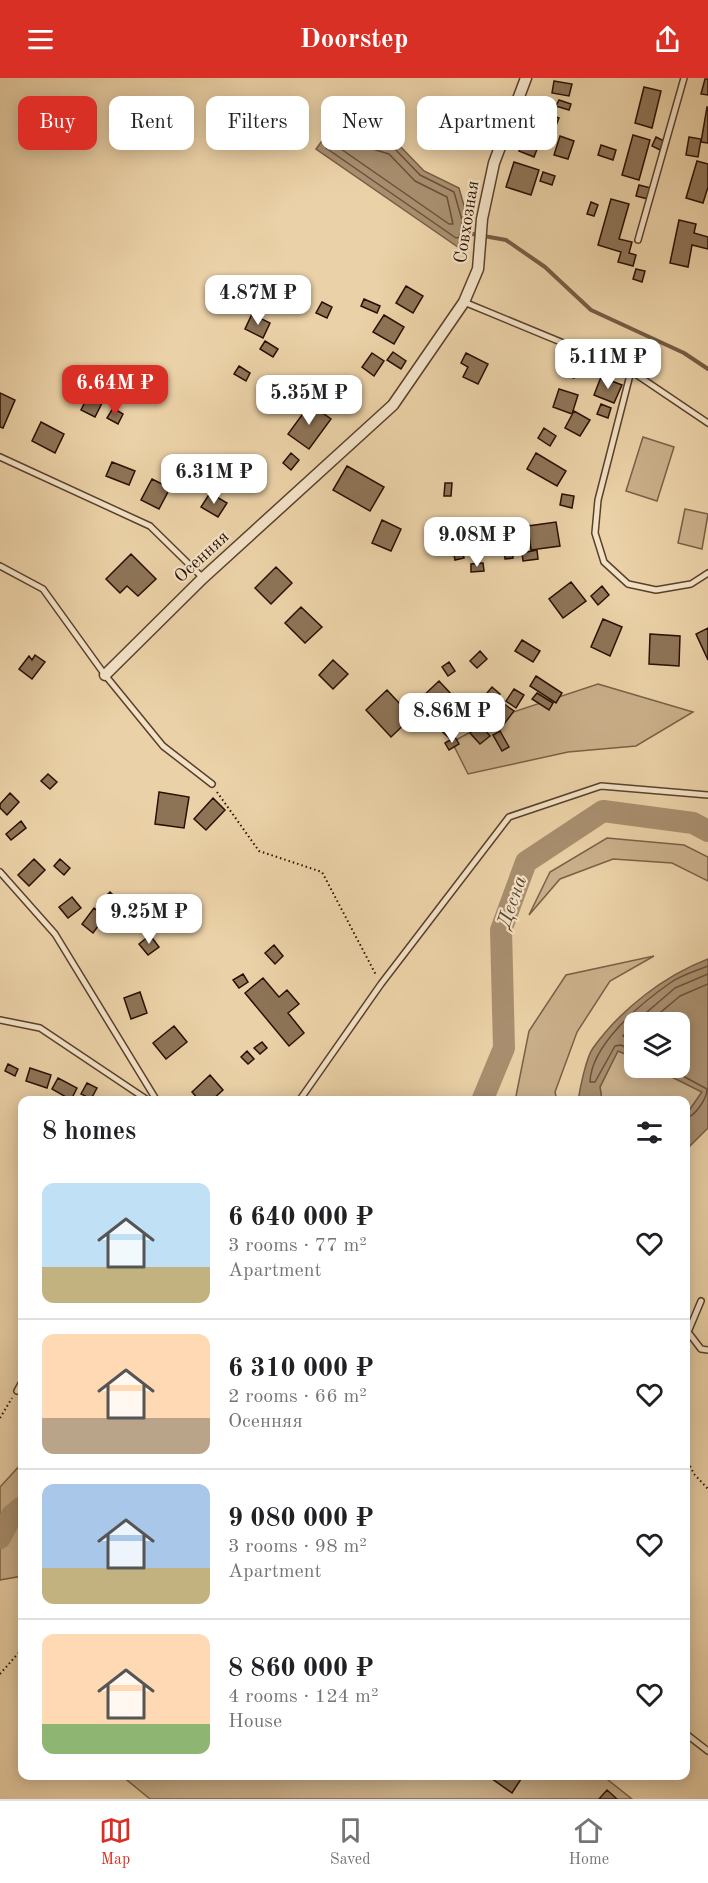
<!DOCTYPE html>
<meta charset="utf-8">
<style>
body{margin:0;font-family:"Old Standard TT",serif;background:#f2f2f2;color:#202124;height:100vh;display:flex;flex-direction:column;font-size:22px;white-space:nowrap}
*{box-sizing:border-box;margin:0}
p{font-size:20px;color:#757577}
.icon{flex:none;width:33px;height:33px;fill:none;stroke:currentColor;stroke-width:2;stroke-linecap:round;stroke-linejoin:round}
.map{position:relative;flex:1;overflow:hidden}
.side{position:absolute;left:18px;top:1018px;width:672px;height:684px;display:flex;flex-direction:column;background:#fff;border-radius:12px;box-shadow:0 3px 15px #0003}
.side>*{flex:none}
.banner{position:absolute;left:18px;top:18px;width:672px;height:54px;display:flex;gap:12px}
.buttons{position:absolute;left:624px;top:934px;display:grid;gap:12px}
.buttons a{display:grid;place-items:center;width:66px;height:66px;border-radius:12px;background:#fff;box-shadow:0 3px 15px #0003;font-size:30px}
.price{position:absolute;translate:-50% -51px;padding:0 14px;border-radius:12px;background:#fff;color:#222;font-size:20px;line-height:39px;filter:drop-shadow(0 2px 3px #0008)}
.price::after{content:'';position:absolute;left:50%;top:36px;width:18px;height:14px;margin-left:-9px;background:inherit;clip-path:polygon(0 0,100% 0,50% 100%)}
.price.active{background:#d93025;color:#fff}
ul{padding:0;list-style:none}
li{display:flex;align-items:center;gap:18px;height:150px;padding:0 24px}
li+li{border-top:2px solid #e0e0e0}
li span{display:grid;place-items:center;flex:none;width:168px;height:120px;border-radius:12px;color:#555}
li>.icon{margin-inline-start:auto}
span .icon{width:72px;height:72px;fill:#fffc;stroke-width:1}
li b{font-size:26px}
h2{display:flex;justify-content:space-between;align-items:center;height:72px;padding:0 24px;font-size:26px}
.chip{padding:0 21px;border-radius:12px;background:#fff;box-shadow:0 3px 15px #0003;font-size:21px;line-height:54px}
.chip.active{background:#d93025;color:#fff}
header{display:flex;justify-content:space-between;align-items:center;height:78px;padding:0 24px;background:#d93025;color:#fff;font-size:27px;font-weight:700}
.menu{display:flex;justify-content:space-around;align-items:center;height:84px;border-top:2px solid #e0e0e0;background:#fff;font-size:16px;color:#757577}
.menu a{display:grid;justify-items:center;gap:3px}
.menu .active{color:#d93025}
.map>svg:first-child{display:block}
</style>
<header><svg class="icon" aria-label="menu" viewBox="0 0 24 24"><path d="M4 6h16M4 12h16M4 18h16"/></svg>Doorstep<svg class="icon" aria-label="share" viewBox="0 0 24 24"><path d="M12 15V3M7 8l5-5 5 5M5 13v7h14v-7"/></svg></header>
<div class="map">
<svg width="708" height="1721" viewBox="0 0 708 1721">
<rect width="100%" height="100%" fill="#ebd1a7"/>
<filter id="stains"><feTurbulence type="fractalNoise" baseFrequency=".00333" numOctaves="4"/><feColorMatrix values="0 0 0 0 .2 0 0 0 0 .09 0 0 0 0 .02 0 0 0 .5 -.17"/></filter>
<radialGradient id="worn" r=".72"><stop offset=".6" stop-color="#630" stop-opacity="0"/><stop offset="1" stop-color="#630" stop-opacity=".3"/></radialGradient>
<path fill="#cab08b" stroke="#7a6046" stroke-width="1.5" d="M643 359 674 369 657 423 626 413Z
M685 431 708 436 702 471 678 465Z
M598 606 693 634 636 668 568 674 468 696 452 664 498 639Z
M607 760 684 767 708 779V803L672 785 613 781 560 801 529 837 550 794Z
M654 878 610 903 577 954 555 1014 557 1023H515L529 953 566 897Z
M618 972 634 980V990H654L702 1014 686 1037V1023H602L600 1009Z
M22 1385V1498L0 1502V1409Z
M122 1698H603L632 1721H150Z"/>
<path fill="#a98f6f" stroke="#765c43" stroke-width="1.5" d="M353 51 396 64 424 93 459 110 468 142 465 174 316 71 327 56Z
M708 881V1050L686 1072V1037L702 1014 654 990H680V945H634V980L618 973 600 1009 602 1023H578C580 1010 586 980 593 970 621 931 664 898 708 881Z"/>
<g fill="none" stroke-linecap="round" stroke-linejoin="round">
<path stroke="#695038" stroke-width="1.5" d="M353 57 393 69 420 97 454 114 462 142 460 159 456 160 326 70 331 61Z
M353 65 389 76 415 103 447 119 453 146H449L341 71 342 67Z
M648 945 680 918 708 906
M634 965 623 958 633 946 675 910 708 896
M634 974 621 967 615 968 595 1004H590C591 967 640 926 670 905 681 897 696 893 708 888
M668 990 707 1011C707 1021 695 1038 686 1040"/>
<path stroke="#765c43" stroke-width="4" d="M467 155 506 162 545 189 591 232 684 275 708 291"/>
<path stroke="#a98f6f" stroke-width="22" d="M482 1023 504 970 501 852 526 784 603 733 693 745 708 753
M0 1460 12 1437 22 1429"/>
</g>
<path fill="#8e7457" stroke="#291001" stroke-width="1.5" d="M705 1H708V17L701 16Z
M554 3 572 6 569 18 552 15Z
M644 9 661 13 652 50 635 45Z
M559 22 571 26 569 32 556 28Z
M461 25 477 30 473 42 455 36Z
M707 29H708V65L701 64Z
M545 35 559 40 555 50 542 46Z
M526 55 541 61 534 79 519 73Z
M633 57 650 62 639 102 622 97Z
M560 58 574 63 568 81 554 77Z
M656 59 664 63 660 72 652 68Z
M689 59 701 61 698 79 686 77Z
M601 67 616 72 613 82 598 77Z
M697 83 708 86V109L703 125 686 120Z
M514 84 539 92 531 117 506 109Z
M543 94 555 98 552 107 540 103Z
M639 107 651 110 648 121 636 118Z
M611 121 629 126 619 161 632 164 629 175 636 177 633 188 618 184 621 174 598 167Z
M591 124 598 127 594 138 587 136Z
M679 142 696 146 694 155 708 159V171L692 167 688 189 670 185Z
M636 191 645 193 642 204 633 201Z
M406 208 423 218 413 235 396 225Z
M364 221 380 228 377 235 361 228Z
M322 224 332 229 327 240 316 235Z
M252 236 270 245 263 260 245 251Z
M384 237 404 249 394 266 373 254Z
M265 263 278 271 273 279 260 271Z
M393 274 406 283 401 291 387 282Z
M372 275 384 283 374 298 362 289Z
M466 275 488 286 478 306 463 299 468 289 461 285Z
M564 282 578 287 574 300 559 295Z
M239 288 250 295 246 303 234 296Z
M601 299 622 307 614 325 594 317Z
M318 307 332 313 325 328 312 322Z
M559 311 578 317 572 336 553 329Z
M0 315 15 322 3 350 0 349Z
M89 316 103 323 95 339 81 332Z
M310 326 331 341 309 371 288 356Z
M601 326 611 330 608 340 597 336Z
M113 330 123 336 118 346 107 340Z
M574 333 590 342 580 358 565 350Z
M41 344 64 356 55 375 32 363Z
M544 350 556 358 550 368 538 360Z
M291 375 299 382 291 392 283 385Z
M536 375 566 393 557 408 527 391Z
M222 379 233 383 230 392 219 387Z
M112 384 135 393 129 407 106 398Z
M347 388 384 409 370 433 333 412Z
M152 401 170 410 159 431 141 422Z
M445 405H452L451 418H444Z
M210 415 227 425 218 439 201 429Z
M562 416 574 418 572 430 560 427Z
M382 442 401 451 391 473 372 465Z
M556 444 560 468 531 472 528 448Z
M504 468H512L513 480 505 481Z
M462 470 464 480 455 482 453 472Z
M537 472 538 481 523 483 522 475Z
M131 476 156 501 138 518 127 508 120 515 106 501Z
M483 485 484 493 471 494V486Z
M276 489 292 505 271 526 255 510Z
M571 504 586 523 563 540 549 521Z
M602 508 609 517 598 527 591 518Z
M301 529 322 549 305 565 285 545Z
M603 541 622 549 610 578 591 569Z
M708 550V582L696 556Z
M650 556 680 558 679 588 649 586Z
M522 562 540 573 533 584 515 573Z
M480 573 487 581 477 590 470 583Z
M35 577 45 584 32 601 19 591 29 578 32 582Z
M333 582 348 596 333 611 319 597Z
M449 584 455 593 448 598 442 589Z
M536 598 562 615 556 625 530 608Z
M439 603 452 617 434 633 421 620Z
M492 609 500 616 489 628 482 621Z
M514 611 524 617 516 630 506 623Z
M387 612 412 639 391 659 366 632Z
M537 615 553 625 549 632 532 621Z
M504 626 514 633 504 646 495 639Z
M450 630 464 643 449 660 435 647Z
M480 646 490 658 480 666 470 655Z
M500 653 509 669 502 673 493 657Z
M455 659 459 666 449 672 445 665Z
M48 696 57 704 50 711 41 703Z
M159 714 189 719 184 750 155 746Z
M10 715 19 724 7 737 0 730V726Z
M213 720 225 732 206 752 194 741Z
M21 743 26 750 11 762 6 756Z
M34 781 45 792 29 808 18 797Z
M60 781 70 790 64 797 54 788Z
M110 814 120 824 109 835 99 825Z
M72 819 81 830 68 840 59 829Z
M94 830 105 839 93 855 82 846Z
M150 857 159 869 148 877 139 866Z
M274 867 283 878 275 886 265 875Z
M243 896 248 904 239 910 233 902Z
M263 900 279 919 287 912 299 926 288 935 304 955 289 968 245 915Z
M140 914 147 935 131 941 124 920Z
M174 948 187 964 166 981 153 965Z
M262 964 267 970 260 976 254 970Z
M247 973 254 981 248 986 241 979Z
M8 986 18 991 15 998 5 993Z
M30 990 51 997 47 1010 26 1003Z
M210 997 223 1012 211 1023H200L192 1014Z
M58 1000 77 1010 71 1022 52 1011Z
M87 1005 97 1010 91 1021 81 1016Z
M488 1698H523L512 1715Z
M607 1712 617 1721H599Z"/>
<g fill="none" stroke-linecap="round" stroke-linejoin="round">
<defs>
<path id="lane" d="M638 162 684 0
M464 224 631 293
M708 345 631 293 598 422 595 455 604 484 628 506 656 512 691 506 708 495
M0 379 150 448 203 500
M0 488 43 511 105 597 163 668 212 706
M0 794 55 856 157 1023
M0 942 40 950 149 1023
M299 1023 381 906 509 739 601 708 708 717
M701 1223 688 1254 701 1271 708 1272
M17 1313 22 1304
M686 1656 708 1673"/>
<path id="street" d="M105 597 203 500 393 327 464 224 478 191 482 141 494 85 526 0"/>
</defs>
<use href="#lane" stroke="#5a402a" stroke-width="8"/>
<use href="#street" stroke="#5a402a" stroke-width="13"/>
<path stroke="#291001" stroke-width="2" stroke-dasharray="1.5 3" stroke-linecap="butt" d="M217 714 259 773 322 794 376 897
M0 1340 12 1320
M686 1380 694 1396 708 1411
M0 1596 22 1571"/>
<use href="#lane" stroke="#f2e1c6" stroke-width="5"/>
<use href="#street" stroke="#f2e1c6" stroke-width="10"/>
</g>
<g text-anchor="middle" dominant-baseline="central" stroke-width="4.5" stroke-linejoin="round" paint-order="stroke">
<g font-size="18" fill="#291001" stroke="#f2e1c6">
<text transform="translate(467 144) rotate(-81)">Совхозная</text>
<text transform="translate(202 479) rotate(-43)">Осенняя</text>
</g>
<g font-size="20" font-style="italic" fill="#5c432d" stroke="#f2e1c6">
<text transform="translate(513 824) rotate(-71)">Десна</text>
</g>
</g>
<rect width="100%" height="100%" filter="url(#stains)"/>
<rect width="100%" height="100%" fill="url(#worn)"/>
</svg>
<div class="buttons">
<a><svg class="icon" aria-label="layers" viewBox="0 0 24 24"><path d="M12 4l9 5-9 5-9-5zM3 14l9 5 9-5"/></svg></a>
</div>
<b class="price" style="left:258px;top:248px">4.87M ₽</b>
<b class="price" style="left:608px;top:312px">5.11M ₽</b>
<b class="price active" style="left:115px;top:338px">6.64M ₽</b>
<b class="price" style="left:309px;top:348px">5.35M ₽</b>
<b class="price" style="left:214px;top:427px">6.31M ₽</b>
<b class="price" style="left:477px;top:490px">9.08M ₽</b>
<b class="price" style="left:452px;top:666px">8.86M ₽</b>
<b class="price" style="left:149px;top:867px">9.25M ₽</b>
<div class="banner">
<a class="chip active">Buy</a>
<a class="chip">Rent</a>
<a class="chip">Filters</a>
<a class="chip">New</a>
<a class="chip">Apartment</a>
</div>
<section class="side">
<h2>8 homes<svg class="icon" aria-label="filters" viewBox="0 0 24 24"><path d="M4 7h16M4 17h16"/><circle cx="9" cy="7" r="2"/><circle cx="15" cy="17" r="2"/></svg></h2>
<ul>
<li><span style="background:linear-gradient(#bfe0f5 70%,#c2b280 0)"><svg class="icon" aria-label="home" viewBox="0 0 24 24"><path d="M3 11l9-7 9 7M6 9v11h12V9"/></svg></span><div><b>6 640 000 ₽</b><p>3 rooms · 77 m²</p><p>Apartment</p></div><svg class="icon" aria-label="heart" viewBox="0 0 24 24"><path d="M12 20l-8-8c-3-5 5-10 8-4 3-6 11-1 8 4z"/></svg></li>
<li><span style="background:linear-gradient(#ffd9b3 70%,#b9a48a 0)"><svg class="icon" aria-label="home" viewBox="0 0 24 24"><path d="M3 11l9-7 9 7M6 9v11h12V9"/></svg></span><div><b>6 310 000 ₽</b><p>2 rooms · 66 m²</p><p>Осенняя</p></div><svg class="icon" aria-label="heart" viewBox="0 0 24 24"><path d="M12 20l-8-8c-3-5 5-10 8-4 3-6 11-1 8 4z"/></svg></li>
<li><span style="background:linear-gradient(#a9c7e8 70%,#c2b280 0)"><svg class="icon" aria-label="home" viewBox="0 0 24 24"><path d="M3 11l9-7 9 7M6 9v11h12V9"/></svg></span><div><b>9 080 000 ₽</b><p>3 rooms · 98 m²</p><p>Apartment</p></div><svg class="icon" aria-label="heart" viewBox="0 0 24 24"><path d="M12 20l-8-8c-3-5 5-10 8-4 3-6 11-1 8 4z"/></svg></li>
<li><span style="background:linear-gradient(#ffd9b3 75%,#8fb573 0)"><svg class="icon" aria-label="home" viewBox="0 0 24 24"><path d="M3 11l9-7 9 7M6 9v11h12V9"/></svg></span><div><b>8 860 000 ₽</b><p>4 rooms · 124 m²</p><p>House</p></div><svg class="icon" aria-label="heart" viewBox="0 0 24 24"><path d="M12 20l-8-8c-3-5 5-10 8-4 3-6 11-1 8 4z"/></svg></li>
</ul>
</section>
</div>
<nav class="menu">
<a class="active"><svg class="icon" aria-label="map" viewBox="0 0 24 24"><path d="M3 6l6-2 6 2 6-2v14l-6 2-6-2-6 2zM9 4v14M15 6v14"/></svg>Map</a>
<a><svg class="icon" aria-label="saved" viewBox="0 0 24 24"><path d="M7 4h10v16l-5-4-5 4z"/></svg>Saved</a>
<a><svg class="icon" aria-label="home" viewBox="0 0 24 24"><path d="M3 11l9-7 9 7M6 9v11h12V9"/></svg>Home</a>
</nav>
